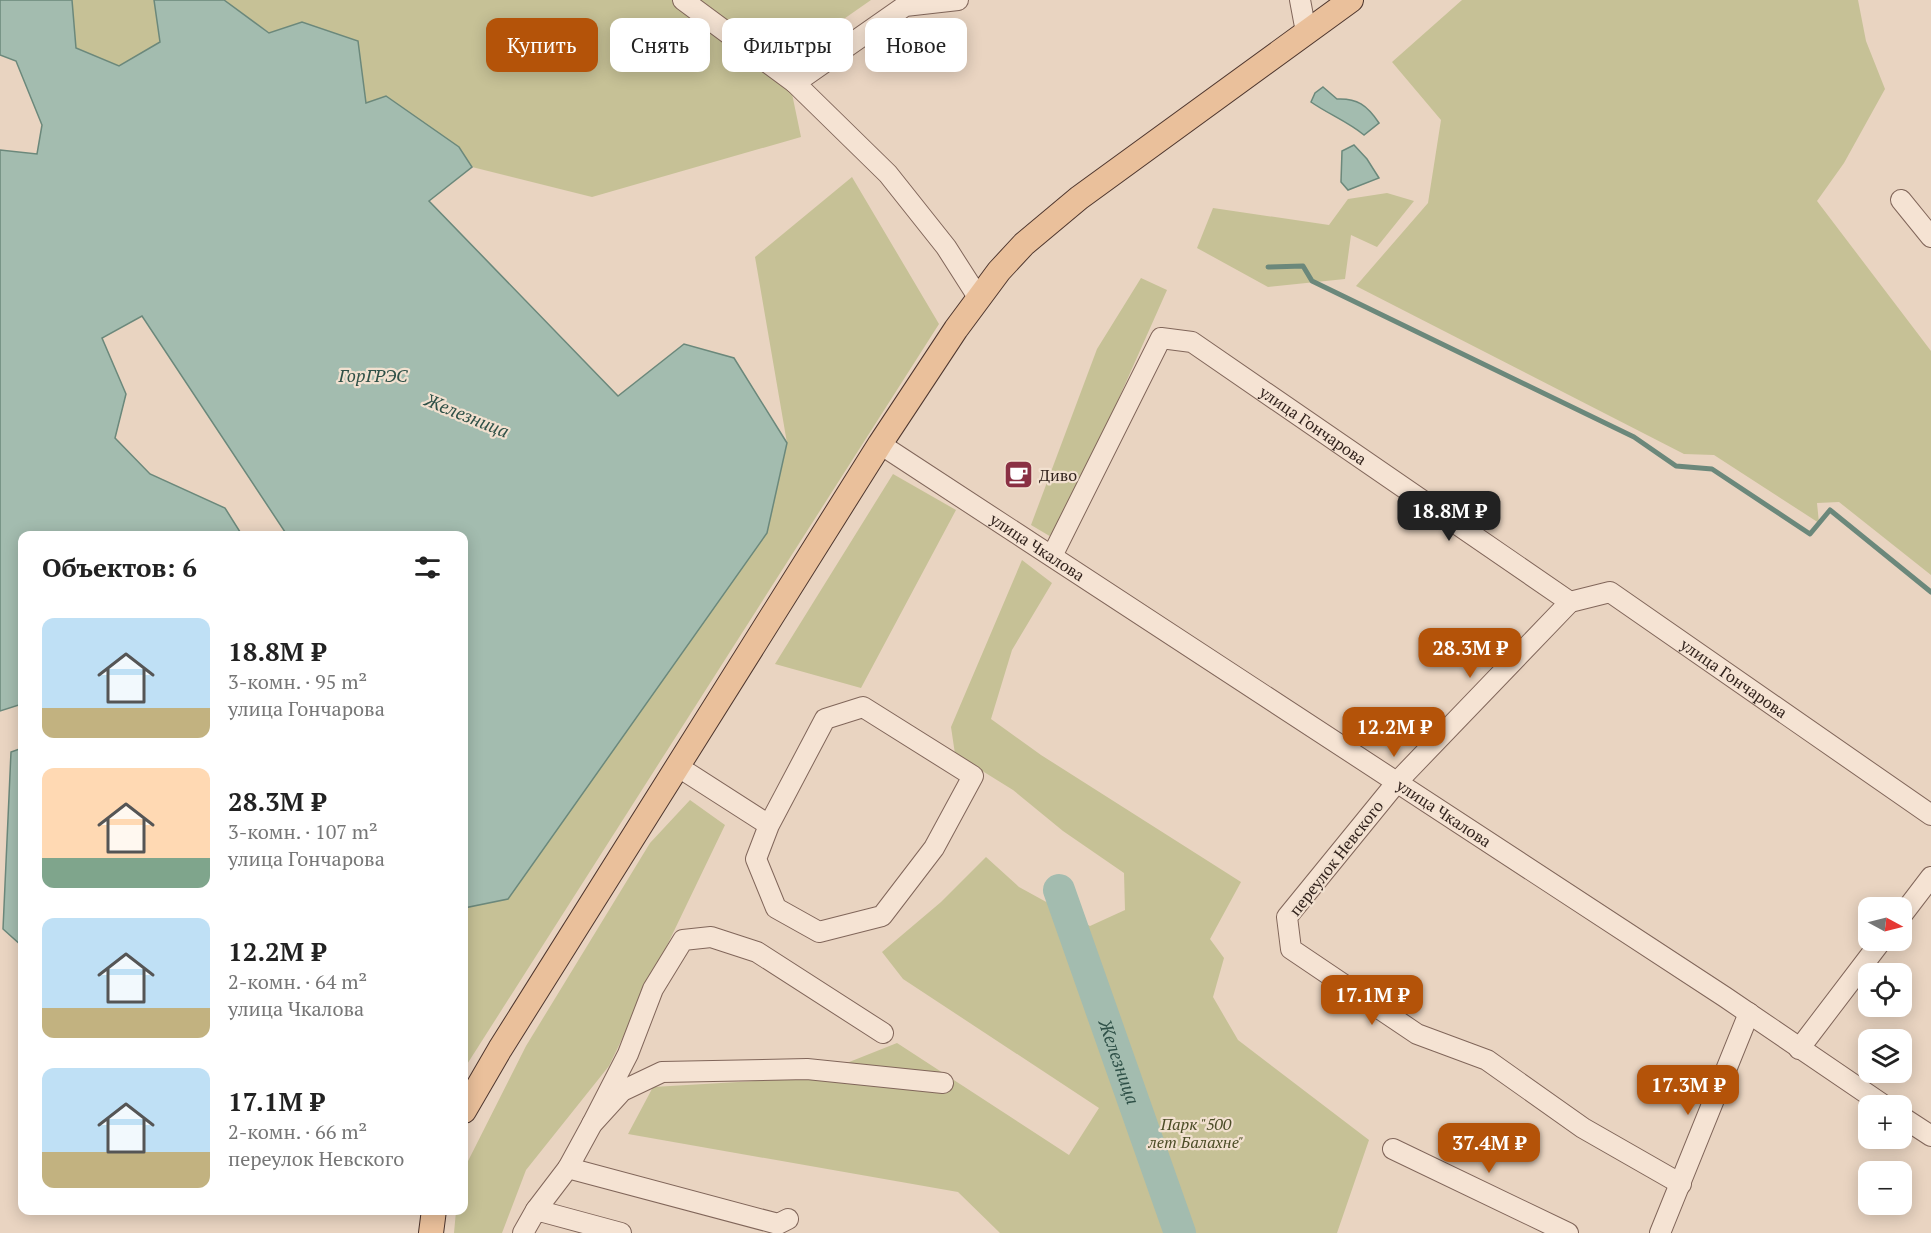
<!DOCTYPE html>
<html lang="ru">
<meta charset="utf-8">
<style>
body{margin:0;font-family:"PT Serif",serif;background:#f6f6f6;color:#222;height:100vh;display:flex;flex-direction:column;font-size:22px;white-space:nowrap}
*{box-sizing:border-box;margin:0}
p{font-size:20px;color:#767676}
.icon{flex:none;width:33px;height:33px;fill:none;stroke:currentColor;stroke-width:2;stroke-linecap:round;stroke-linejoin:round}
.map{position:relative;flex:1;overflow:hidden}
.drawer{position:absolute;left:18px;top:531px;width:450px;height:684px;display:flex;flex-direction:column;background:#fff;border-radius:12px;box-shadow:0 3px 15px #0003}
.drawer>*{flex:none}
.guide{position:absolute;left:486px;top:18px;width:570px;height:54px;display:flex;gap:12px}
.needle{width:39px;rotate:97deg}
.buttons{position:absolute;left:1858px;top:897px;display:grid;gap:12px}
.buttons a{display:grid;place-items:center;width:54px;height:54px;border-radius:12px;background:#fff;box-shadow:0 3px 15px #0003;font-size:30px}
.price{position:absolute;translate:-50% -51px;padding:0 14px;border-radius:12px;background:#b45309;color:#fff;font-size:20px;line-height:39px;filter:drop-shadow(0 2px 3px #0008)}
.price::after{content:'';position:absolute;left:50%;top:36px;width:18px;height:14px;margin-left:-9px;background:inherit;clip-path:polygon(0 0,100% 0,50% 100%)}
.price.current{background:#222;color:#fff}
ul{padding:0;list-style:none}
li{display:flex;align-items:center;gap:18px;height:150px;padding:0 24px}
li span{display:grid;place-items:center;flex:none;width:168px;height:120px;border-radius:12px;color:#555}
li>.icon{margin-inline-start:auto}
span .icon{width:72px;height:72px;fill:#fffc;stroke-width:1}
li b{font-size:26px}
h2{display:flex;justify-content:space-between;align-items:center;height:72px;padding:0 24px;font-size:26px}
.tag{padding:0 21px;border-radius:12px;background:#fff;box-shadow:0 3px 15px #0003;font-size:21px;line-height:54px}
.tag.current{background:#b45309;color:#fff}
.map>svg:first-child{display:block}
</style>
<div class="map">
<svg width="1931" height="1233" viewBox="0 0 1931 1233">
<rect width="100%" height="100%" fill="#e9d4c1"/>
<path fill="#c6c196" d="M72 0H154L161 42 119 66 76 48Z
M224 0H871L785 60 801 137 592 197 472 167 459 147 366 103 302 22 270 33Z
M1462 0H1858L1866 41 1885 89 1844 163 1817 201 1931 351V575L1839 502 1817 503 1819 523 1714 455 1684 454 1356 286 1428 203 1441 120 1392 62Z
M852 177 939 324 464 1069V1008L466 1004 464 1001V908L508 898 767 533 787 443 755 257Z
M1387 193 1414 201 1377 247 1351 235 1345 279 1268 287 1197 248 1213 208 1329 225 1348 199Z
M1141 278 1167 290 1086 472 1053 538 1031 525 1097 349Z
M893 474 956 510 861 688 775 664Z
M1022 560 1052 583 1012 650 991 719 1041 755 1241 882 1210 939 1224 958 1213 997 1238 1040 1369 1140 1337 1233H1000L958 1192 628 1134 653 1087 809 1078 897 1043 1069 1155 1099 1108 903 979 882 952 941 902 986 857 1019 887 1090 926 1125 910 1124 873 1063 831 1013 790 955 754 951 727Z
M690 800 725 825 609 1066 526 1170 502 1233H454L456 1211 464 1210V1169L526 1046 650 843Z"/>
<path fill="#a3bcaf" stroke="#6b887b" stroke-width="1.5" d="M0 0H72L76 48 119 66 160 42 154 0H224L269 33 302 22 358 41 366 103 386 96 459 147 472 167 429 201 618 396 684 344 734 358 787 443 767 533 508 899 464 908V536L287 535 142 316 102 338 126 394 115 438 150 474 225 508 242 535 22 536V704L0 711V150L37 154 42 125 16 61 0 55Z
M1323 87 1337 99C1357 98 1367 105 1379 123L1364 135C1347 121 1328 114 1311 102L1315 93Z
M1354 145 1367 159 1379 178 1348 190 1341 182 1342 151Z
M22 748V946L3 929 11 752Z"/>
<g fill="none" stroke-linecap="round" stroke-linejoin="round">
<path stroke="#6b887b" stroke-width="5" d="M1268 267 1303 266 1312 281 1634 437 1676 466 1712 469 1810 534 1830 510 1931 592"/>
<path stroke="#a3bcaf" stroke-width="32" id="s1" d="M1059 890 1180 1233"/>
<defs>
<g id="minor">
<path d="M683 0 795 83"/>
<path d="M958 0 905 6 795 83 888 174 946 247 978 297"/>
<path d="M1300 0 1306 32"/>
<path d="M1901 200 1931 237"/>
<path id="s2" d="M880 444 1725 997 1885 1106"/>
<path id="s3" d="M1052 556 1161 338 1192 342 1570 602 1610 592 1931 815"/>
<path d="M1570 602 1397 782 1287 917 1291 949 1417 1034 1487 1060 1583 1128 1681 1184"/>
<path d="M677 766 769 825 756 859 776 908 819 932 882 916 934 848 973 776 863 707 825 719 769 825"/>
<path d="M1902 915 1931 877"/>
<path d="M1799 1049 1882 940"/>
<path d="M1902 1117 1931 1136"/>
<path d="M592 1124 628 1054 653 989 683 940 711 937 757 952 883 1033"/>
<path d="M1393 1149 1568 1233"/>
<path d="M568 1168 592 1124 622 1091 662 1072 807 1069 943 1083"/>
<path d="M536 1210 568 1168 778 1224 788 1219"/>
<path d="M523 1233 536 1210 621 1233"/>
<path d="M1660 1233 1749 1013"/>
</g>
<path id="major" d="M464 1111 500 1049 880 444 956 329 999 271 1024 244 1079 198 1351 0
M431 1233 434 1210"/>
</defs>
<use href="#minor" stroke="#81665a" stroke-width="22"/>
<use href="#major" stroke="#4e362e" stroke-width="26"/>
<use href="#minor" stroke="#f5e3d3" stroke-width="20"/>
<use href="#major" stroke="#eac09b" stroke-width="24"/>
</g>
<defs>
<symbol id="cafe-square" viewBox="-11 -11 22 22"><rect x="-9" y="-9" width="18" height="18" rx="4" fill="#8a3044" stroke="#f1e0cf"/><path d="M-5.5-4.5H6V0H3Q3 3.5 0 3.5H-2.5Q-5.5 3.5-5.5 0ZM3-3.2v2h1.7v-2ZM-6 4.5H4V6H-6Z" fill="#fff"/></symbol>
</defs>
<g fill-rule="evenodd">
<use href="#cafe-square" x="1002" y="458" width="33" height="33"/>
</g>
<g text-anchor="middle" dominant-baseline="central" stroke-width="4.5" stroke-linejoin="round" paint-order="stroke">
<g font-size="16" fill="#32231d" stroke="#f1e0cf">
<text stroke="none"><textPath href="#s3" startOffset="422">улица Гончарова</textPath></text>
<text stroke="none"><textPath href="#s2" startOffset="188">улица Чкалова</textPath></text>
<text stroke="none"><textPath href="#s3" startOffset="926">улица Гончарова</textPath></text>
<text stroke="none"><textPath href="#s2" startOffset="674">улица Чкалова</textPath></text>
<text transform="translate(1336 858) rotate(-52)">переулок Невского</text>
</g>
<g font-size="16" fill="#32231d" stroke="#f1e0cf" text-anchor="start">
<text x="1039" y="475">Диво</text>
</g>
<g font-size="16" font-style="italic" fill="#4b4c26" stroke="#f1e0cf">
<text x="1196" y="1124">Парк "500<tspan x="1196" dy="18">лет Балахне"</tspan></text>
</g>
<g font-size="18" font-style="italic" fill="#2e5047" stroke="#f1e0cf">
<text x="373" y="375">ГорГРЭС</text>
<text transform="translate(467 415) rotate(22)">Железница</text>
<text stroke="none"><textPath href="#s1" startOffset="182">Железница</textPath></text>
</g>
</g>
</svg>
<div class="buttons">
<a><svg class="needle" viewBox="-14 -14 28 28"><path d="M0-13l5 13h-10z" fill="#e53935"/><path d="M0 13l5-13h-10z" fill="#767676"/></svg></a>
<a><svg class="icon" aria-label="locate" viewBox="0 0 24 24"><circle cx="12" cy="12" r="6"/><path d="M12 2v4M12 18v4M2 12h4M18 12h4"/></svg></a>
<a><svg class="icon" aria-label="layers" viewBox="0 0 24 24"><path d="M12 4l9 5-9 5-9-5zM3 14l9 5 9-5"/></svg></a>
<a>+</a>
<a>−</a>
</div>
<b class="price current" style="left:1449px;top:542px">18.8M ₽</b>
<b class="price" style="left:1470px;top:679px">28.3M ₽</b>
<b class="price" style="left:1394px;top:758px">12.2M ₽</b>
<b class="price" style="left:1372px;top:1026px">17.1M ₽</b>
<b class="price" style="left:1688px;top:1116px">17.3M ₽</b>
<b class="price" style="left:1489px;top:1174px">37.4M ₽</b>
<div class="guide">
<a class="tag current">Купить</a>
<a class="tag">Снять</a>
<a class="tag">Фильтры</a>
<a class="tag">Новое</a>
</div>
<section class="drawer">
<h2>Объектов: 6<svg class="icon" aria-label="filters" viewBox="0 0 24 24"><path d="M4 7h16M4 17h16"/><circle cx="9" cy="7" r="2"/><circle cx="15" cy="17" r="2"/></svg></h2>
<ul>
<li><span style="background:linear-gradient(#bfe0f5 75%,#c2b280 0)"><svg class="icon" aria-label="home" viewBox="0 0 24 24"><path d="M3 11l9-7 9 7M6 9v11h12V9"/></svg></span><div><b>18.8M ₽</b><p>3-комн. · 95 m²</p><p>улица Гончарова</p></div></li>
<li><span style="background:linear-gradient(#ffd9b3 75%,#7fa58c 0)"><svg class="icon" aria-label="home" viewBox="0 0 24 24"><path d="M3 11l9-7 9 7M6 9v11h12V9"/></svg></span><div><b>28.3M ₽</b><p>3-комн. · 107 m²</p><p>улица Гончарова</p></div></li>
<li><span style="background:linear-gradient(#bfe0f5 75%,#c2b280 0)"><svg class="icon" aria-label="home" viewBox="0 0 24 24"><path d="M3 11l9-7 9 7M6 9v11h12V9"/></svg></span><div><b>12.2M ₽</b><p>2-комн. · 64 m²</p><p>улица Чкалова</p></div></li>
<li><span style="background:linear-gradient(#bfe0f5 70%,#c2b280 0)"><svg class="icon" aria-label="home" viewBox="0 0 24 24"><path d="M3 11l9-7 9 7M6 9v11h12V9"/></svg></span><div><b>17.1M ₽</b><p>2-комн. · 66 m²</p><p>переулок Невского</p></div></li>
</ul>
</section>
</div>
